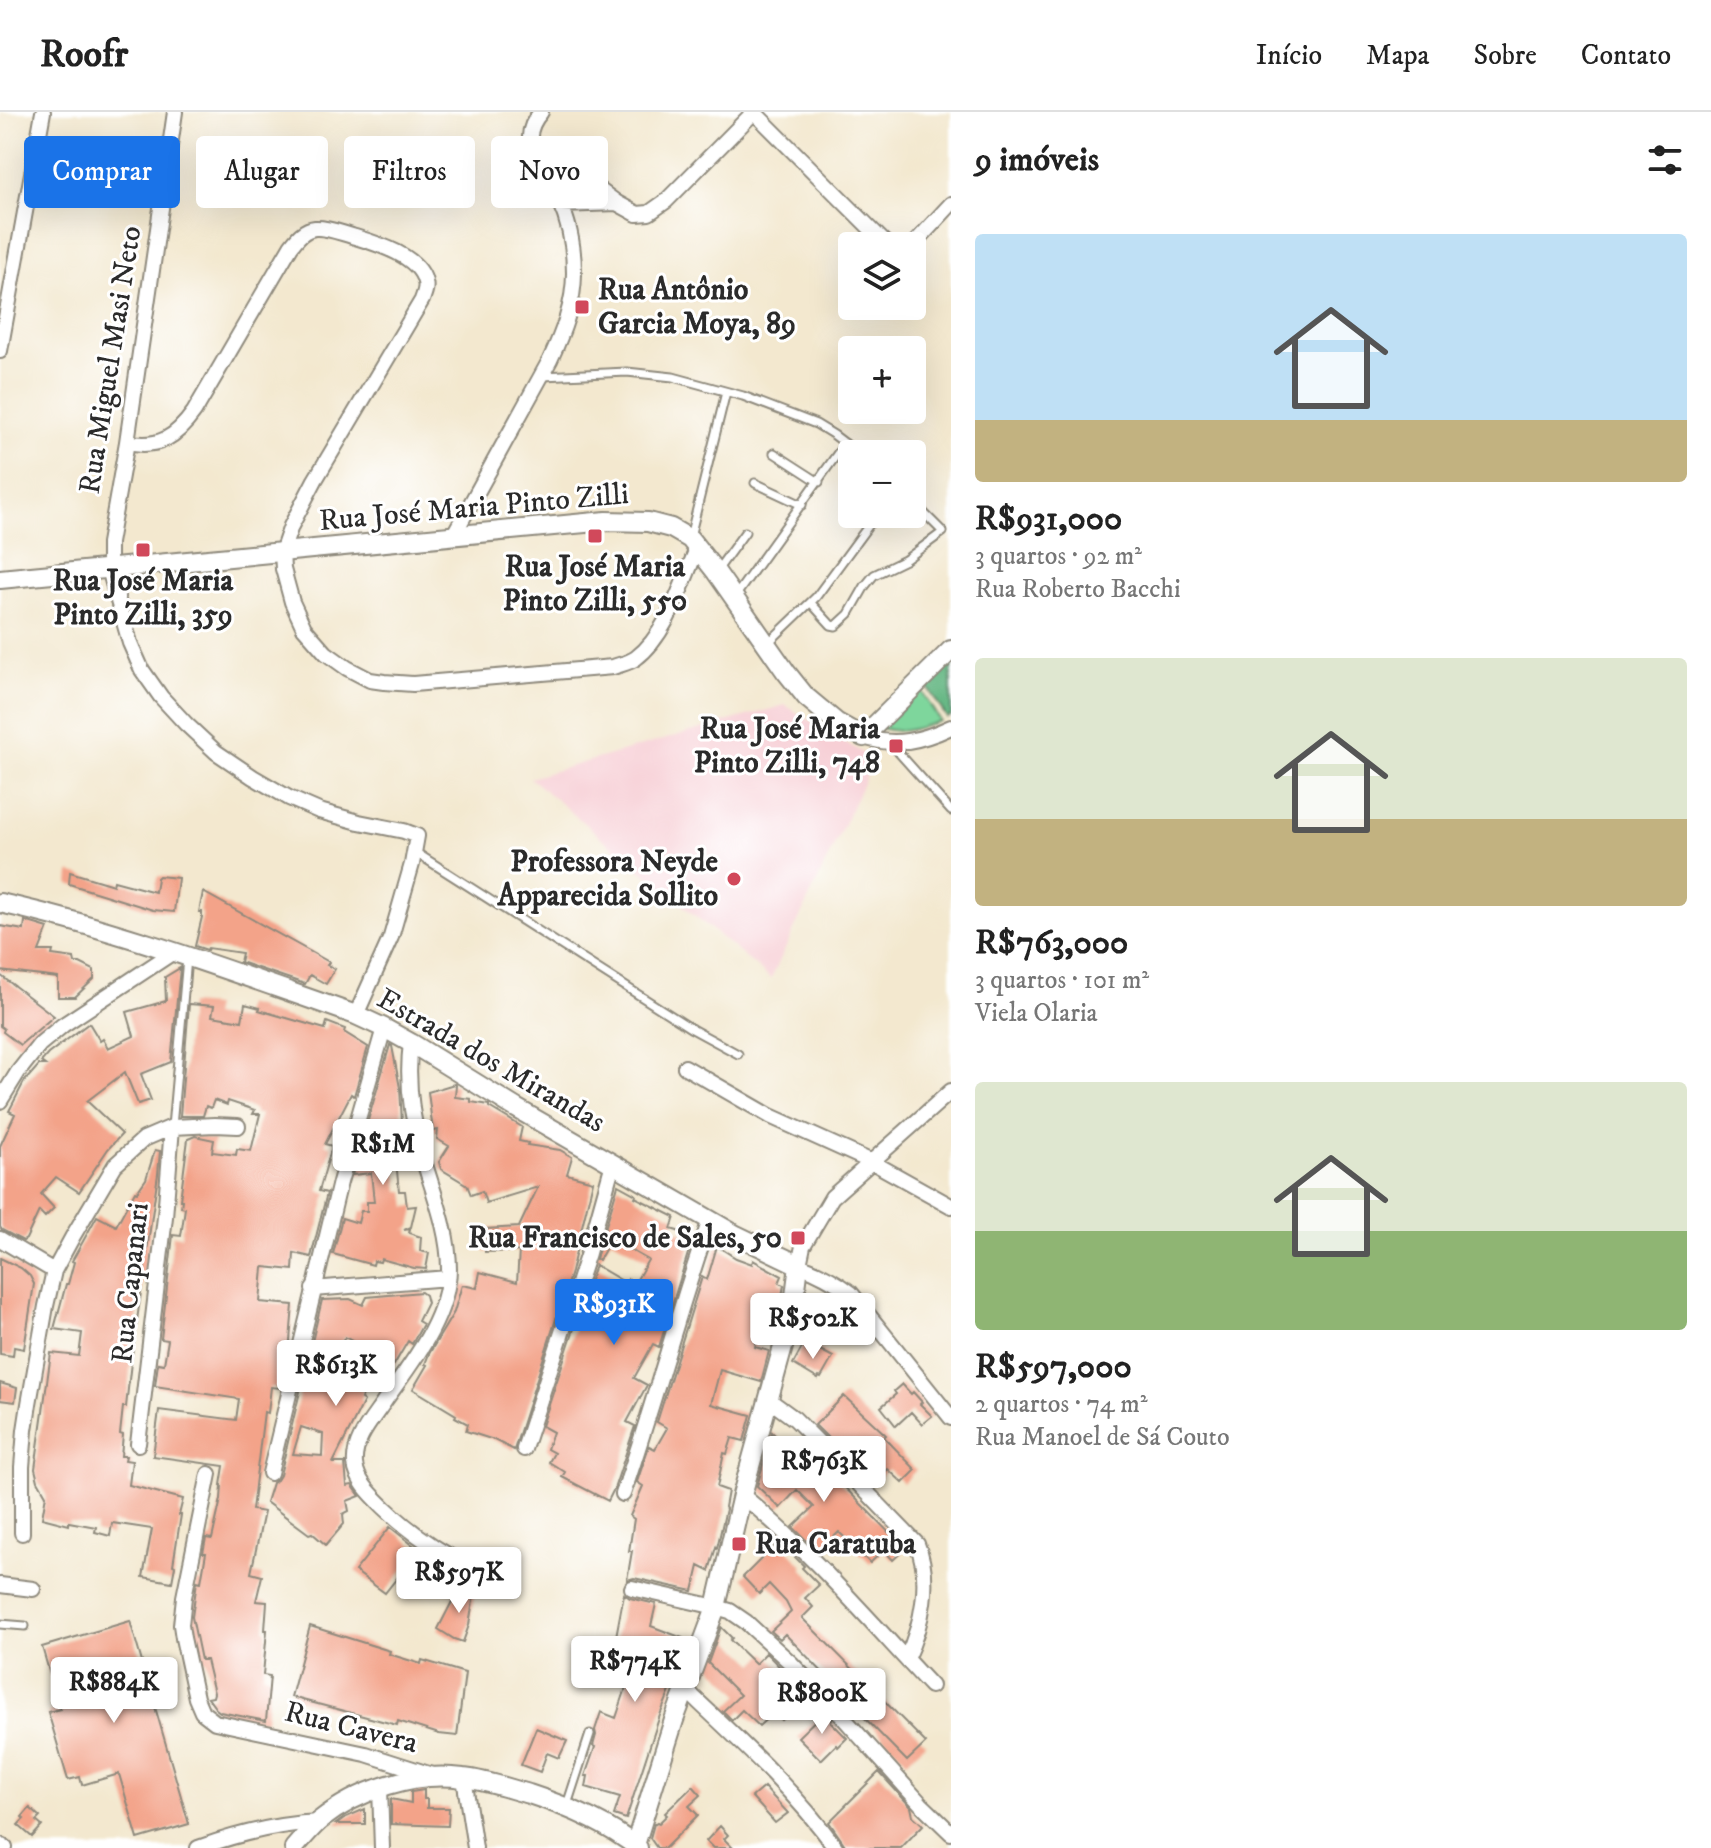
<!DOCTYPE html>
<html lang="pt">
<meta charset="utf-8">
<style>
body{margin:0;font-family:"IM FELL DW Pica",serif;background:#f6f6f6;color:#222;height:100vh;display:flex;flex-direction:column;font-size:30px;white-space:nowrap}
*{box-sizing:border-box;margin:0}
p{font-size:26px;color:#767676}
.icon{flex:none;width:44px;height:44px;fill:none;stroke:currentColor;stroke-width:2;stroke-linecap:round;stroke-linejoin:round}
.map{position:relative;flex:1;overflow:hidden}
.details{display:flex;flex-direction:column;background:#fff;width:760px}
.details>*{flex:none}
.hud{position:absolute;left:24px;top:24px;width:760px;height:72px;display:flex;gap:16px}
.tools{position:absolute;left:838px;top:120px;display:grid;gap:16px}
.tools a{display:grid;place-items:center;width:88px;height:88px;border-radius:8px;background:#fff;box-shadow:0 8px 32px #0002;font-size:40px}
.price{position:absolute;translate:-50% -68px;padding:0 18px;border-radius:8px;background:#fff;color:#222;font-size:26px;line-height:52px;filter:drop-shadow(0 2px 4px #0008)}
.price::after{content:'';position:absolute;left:50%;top:48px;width:24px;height:18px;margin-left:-12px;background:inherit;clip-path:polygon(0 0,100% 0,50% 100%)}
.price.active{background:#1a73e8;color:#fff}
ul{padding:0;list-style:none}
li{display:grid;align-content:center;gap:16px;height:424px;padding:0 24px}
li span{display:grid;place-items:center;height:248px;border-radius:8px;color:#555}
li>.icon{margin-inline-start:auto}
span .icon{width:144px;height:144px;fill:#fffc;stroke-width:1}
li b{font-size:34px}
h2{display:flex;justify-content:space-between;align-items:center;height:96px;padding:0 24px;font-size:34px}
.tag{padding:0 28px;border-radius:8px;background:#fff;box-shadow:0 8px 32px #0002;font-size:28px;line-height:72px}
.tag.active{background:#1a73e8;color:#fff}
header{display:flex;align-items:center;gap:48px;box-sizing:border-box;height:112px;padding:0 40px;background:#fff;border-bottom:2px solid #e0e0e0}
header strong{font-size:38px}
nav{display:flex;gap:44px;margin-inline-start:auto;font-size:28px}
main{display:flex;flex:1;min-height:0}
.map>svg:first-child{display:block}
</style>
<header>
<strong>Roofr</strong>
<nav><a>Início</a><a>Mapa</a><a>Sobre</a><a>Contato</a></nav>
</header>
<main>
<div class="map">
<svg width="951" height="1736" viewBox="0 0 951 1736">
<rect width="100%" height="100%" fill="#fff"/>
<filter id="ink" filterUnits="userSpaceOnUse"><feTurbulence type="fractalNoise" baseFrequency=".0125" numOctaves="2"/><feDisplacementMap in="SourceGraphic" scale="16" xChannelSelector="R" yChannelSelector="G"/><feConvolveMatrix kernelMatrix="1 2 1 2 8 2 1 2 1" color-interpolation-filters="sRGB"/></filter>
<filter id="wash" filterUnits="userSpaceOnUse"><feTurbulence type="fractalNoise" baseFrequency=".006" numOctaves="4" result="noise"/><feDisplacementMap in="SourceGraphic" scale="32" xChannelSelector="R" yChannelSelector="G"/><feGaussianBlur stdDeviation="1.8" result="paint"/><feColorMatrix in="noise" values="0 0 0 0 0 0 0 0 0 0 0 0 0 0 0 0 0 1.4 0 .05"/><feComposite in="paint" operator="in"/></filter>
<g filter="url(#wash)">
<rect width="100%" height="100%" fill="#f3e8cf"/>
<path fill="#f7cfd5" d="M785 593 874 648 771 867 530 666Z"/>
<path fill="#7ed69c" stroke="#548064" stroke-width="2" d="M921 578 940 609C918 616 903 623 881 616Z"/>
<path fill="#66b784" stroke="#487158" stroke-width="2" d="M951 543V604L947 606 924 570Z"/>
<g id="blocks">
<path fill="#f3a389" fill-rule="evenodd" d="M70 760 113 773 114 769 155 780 157 766 159 764 178 766 174 800 153 798 69 772Z
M203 780 329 850 327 853 335 857 326 872 310 863 305 872 240 850 242 841 208 836 207 838 195 834 202 805V800H199Z
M25 809 48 816 39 839H53L52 843 74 846 75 851H80L94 858V867L75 885H58V866L0 859V814L24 818Z
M180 856 171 950 141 962 151 988 138 992 125 960 87 989 122 1022 108 1037 79 1080 56 1065 41 1082 54 1096 45 1105 39 1099 26 1127 23 1129 2 1118 0 1115V1034L15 1002 9 999 24 970 39 953H45L41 950 48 942 89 911 100 929 103 927 108 936 134 924 127 900 166 889 165 865Z
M0 863 54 904 20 933 3 920 4 917 0 914Z
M189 892 214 894 212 904 242 909 245 892 260 896 259 898 325 917 327 910 345 917 344 920 368 935 354 984 351 982 325 1032 332 1034 319 1079 327 1081 311 1145 294 1141 293 1158 264 1155 263 1156 260 1190 293 1193 289 1241 280 1276 271 1275 268 1301 264 1300 252 1398 264 1400 251 1461 262 1464 256 1489 267 1490 265 1518H267L263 1563 270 1564 266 1609 220 1600 216 1597 208 1586 213 1585 214 1581 206 1548H201L192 1505 197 1469 201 1470 206 1441H203L206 1426 212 1427 221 1387 222 1373H221L224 1354 153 1344 159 1298 236 1308 239 1287 155 1274 158 1251 164 1252 168 1228 161 1227 173 1123 181 1124 185 1096 181 1095 182 1088H180L188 1027 195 1024 214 1028 212 1040 236 1043 237 1037 251 1039 260 1002H253L255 998 228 989 227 993 214 988 211 996 206 994 203 1004H180Z
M390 933 392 934 400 976 402 1010H404L407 1023V1030L398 1029V1039H395L399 1079H405L407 1095 416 1094 411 1115 404 1118 410 1117 409 1121 421 1125 420 1139 429 1141 426 1157 414 1156 381 1147 380 1150 374 1149 373 1153 333 1142 342 1106 358 1111 361 1099H367V1090H374L371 1061 352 1063Z
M454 972 456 973 455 985 471 987V990L489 993V995L522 1015 519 1029 528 1031 527 1033 560 1038 572 1045 567 1062 593 1069 571 1160 514 1338 494 1328 466 1319 468 1312 455 1305 456 1303 413 1277 427 1253 425 1252 429 1242 454 1200 462 1173 477 1176 480 1160 517 1170 519 1139 485 1140V1117L519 1115 538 1075 486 1091 482 1079 471 1083 467 1073 441 1057 439 1050 449 1034 437 1027 438 1018 433 1019 428 980Z
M155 1038 160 1039 158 1062 131 1250 126 1295H123L120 1322 123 1323 121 1344H126L125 1348 132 1349 129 1373 183 1387 179 1403H181L173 1453 175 1454 172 1470 143 1465 152 1417 112 1411 110 1424 95 1420 96 1415 69 1410V1413L42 1406 46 1383 38 1369 35 1357 51 1241 79 1244 82 1221 54 1217 66 1172H68L74 1150 72 1149 97 1104 116 1114 135 1079 137 1080 146 1067Z
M618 1073 636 1083 635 1085 675 1105 671 1117 684 1121 680 1132 690 1135 659 1235 653 1232 634 1266 647 1273 627 1310 635 1314 614 1377 608 1389 562 1365 565 1360 549 1350 554 1341 547 1337 553 1320 542 1314 595 1153 626 1171 628 1167 635 1171 648 1148 611 1127 599 1148 596 1147Z
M717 1134 736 1146 752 1152 753 1148 782 1164 779 1171 784 1173 777 1211 761 1208 755 1235 769 1239 761 1270 720 1258 711 1292 751 1303 744 1329 732 1326 727 1342 724 1341 717 1375 728 1379 725 1395 726 1397 717 1436 716 1435 709 1459 699 1454 693 1479 634 1466 627 1468 632 1439H629L634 1407 630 1404 643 1374 637 1370 649 1334 655 1337 667 1316 657 1310 702 1165 707 1168Z
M0 1146 21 1156 30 1164 34 1172 24 1237 14 1235 13 1244 0 1242Z
M421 1180 425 1183 427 1191 418 1209 423 1212 412 1232 408 1229 394 1253 345 1225 326 1259 364 1280 361 1287 364 1289 333 1351H345L347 1374 352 1373 360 1384 347 1389 349 1399 343 1402 344 1412 326 1433 312 1421 309 1422 266 1390 272 1371 277 1368 280 1363 322 1188 350 1187 363 1193 367 1185ZM301 1315 323 1322 322 1344 293 1342Z
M825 1189 847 1205 835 1223 814 1208Z
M805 1230 833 1245 821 1266 819 1265 818 1267 793 1252Z
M0 1271 17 1276 15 1290 0 1288Z
M902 1272 911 1282 913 1280 922 1290 920 1292 932 1304 922 1312 911 1300 896 1314 881 1295 896 1282 894 1279Z
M844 1284 886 1323 884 1325 916 1358 903 1371 888 1357 877 1367 843 1335 840 1338 815 1313Z
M772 1320 778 1326 776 1327 805 1355 817 1343 825 1352 824 1354 905 1437 893 1448 884 1438 870 1451 839 1420 818 1440 793 1415 814 1395 797 1378 780 1396 757 1374Z
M390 1415 419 1438 385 1481 355 1459Z
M779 1429 804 1454 802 1456 819 1473 805 1486 813 1495 802 1506 926 1631 907 1649 850 1591 847 1594 838 1586 843 1581 785 1522 780 1527 771 1519 791 1500 786 1490 769 1472 759 1482 743 1465Z
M460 1474 475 1477 469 1513 463 1530 454 1527 438 1517Z
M624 1482 630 1486 656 1492 651 1514 683 1526 679 1535 687 1538 660 1603 626 1707 614 1703 620 1685 586 1675 588 1664H585L595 1635 593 1634 596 1623 595 1618 601 1600 616 1606 629 1567 626 1566 634 1542 614 1535Z
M130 1509 189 1712 138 1727 119 1662 82 1673 80 1665 68 1668 48 1600 60 1597 42 1535Z
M310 1514 390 1539 389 1542 421 1552 422 1548 465 1561 457 1624 439 1622 398 1609 397 1613 291 1585Z
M721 1515 732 1526 730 1528 755 1552 766 1541 807 1583 782 1608 774 1600 759 1614 742 1598 732 1608 723 1599 740 1583 708 1551Z
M824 1600 832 1608 831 1610 847 1626 838 1635 836 1633 821 1648 798 1625Z
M536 1616 567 1629 559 1646 547 1641 540 1660 521 1653Z
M879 1660 911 1695 913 1704 923 1713 901 1736H847L829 1710Z
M693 1674 701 1683 689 1694 698 1703 665 1736H657L650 1726 654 1712 657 1710 659 1711 667 1703 665 1701Z
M764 1675 788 1701 775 1711 752 1685Z
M424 1678V1687H427V1696H449L448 1714 391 1712V1687L411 1691V1680Z
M30 1696 40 1705 36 1709 42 1714 32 1725 18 1713 24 1707 22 1705Z
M365 1697V1712H336L344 1706Z
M720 1714 728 1723 724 1727 733 1736H713L706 1729Z"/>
</g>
</g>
<g filter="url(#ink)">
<use href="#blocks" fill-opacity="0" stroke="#8f8a7d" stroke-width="2"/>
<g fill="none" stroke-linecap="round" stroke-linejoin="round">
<defs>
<path id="service" d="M543 264 627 260 673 265 743 284 816 312 834 323 859 342
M774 341 819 370
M755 371 802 393
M690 425 726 280
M716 460 745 420
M734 486 845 331
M811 491 831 513 836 514 849 502 865 474 874 463 905 448 943 420 912 389
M768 531 816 485 877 402
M891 632 951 699
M415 740 692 917 738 942
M172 1015 187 846
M0 1512 25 1514
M566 1696 590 1622"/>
<path id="minor" d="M175 0 127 330 109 431V457L130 531 142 558 161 585 186 612 216 640 253 665 289 686 319 699 359 710 404 719 417 724 412 752 391 825 356 903
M754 0 888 134
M535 42 594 74 617 91
M561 93 617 91 637 102 649 101 666 89 754 0
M912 134 951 92
M0 239 43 0
M127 330C159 337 176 325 194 300L291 134C297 126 304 117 315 116 327 115 341 121 352 124 375 131 419 143 425 170 427 176 424 182 422 188L315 368 291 414 282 440 283 457 292 490 304 516 326 541 347 556 370 568 384 570 413 572 613 555C621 552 629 551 636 546 667 523 682 471 697 437
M453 424 550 248C563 220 574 192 574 161 574 137 569 110 559 89 550 71 532 47 530 28 529 17 534 8 541 0
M863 625C895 635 921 629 951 615
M411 931C406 968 411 1003 421 1039 432 1078 449 1117 449 1157 448 1206 413 1249 386 1287 374 1306 353 1327 355 1352 357 1370 373 1384 385 1396 412 1422 441 1441 475 1458
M685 955 770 1004 872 1050 951 1094
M951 979 832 1085 803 1134 799 1153C818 1160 835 1169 851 1181L951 1306
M0 989 18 960 40 932 63 913 175 839
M0 1127 54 1159
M313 1177 448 1166
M769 1288 795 1307 819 1331 917 1432C932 1468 922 1513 906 1547
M138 1332 165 1105 172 1015
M524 1337 588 1141 613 1051
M270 1361 340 1070 384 916
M209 1362 184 1485 181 1513 183 1526 196 1586 202 1600 215 1610 366 1642 432 1663
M623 1382C654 1292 678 1199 710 1108
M742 1383C811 1440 870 1509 931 1574
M22 1421V1355L25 1318 29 1292 46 1194 54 1159 73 1124 115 1053 144 1027 172 1015 215 1013 238 1014
M0 1473 33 1477
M632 1476 716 1495 730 1499 746 1510 792 1552 840 1602 921 1692 951 1721
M686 1578C739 1628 793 1677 836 1736
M464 1666 475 1736
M380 1676 382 1736
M0 1733 5 1736
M198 1736C237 1722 277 1712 319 1710"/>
<path id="tertiary" d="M0 467 606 409 648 410 671 416 690 427 716 460 786 560 806 585 836 610 863 625 951 538
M0 791C122 818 238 862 356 903L384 916 411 931 516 996 736 1123 799 1153 795 1184 786 1224 742 1383 716 1495 674 1608 635 1733
M294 1736C302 1727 310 1717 319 1709 358 1678 414 1659 463 1666 485 1668 507 1676 529 1682 566 1694 607 1711 638 1736"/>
</defs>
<use href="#service" stroke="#8f8a7d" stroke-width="11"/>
<use href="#minor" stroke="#8f8a7d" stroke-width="18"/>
<use href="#tertiary" stroke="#8f8a7d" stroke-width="22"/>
<use href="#service" stroke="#fff" stroke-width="7"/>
<use href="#minor" stroke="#fff" stroke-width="14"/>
<use href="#tertiary" stroke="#fff" stroke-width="18"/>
</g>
</g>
<g fill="#d1495b" stroke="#fff" stroke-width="3">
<rect x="574" y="187" width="16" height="16" rx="4"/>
<rect x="587" y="416" width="16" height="16" rx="4"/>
<rect x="135" y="430" width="16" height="16" rx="4"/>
<rect x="888" y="626" width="16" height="16" rx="4"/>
<circle cx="734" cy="767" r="8"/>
<rect x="790" y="1118" width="16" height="16" rx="4"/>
<rect x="731" y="1424" width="16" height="16" rx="4"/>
</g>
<g text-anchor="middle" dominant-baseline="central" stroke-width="6" stroke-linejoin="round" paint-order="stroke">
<g font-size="30" font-weight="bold" fill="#2b2b2b" stroke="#fff" text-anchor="end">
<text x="598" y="178" text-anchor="start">Rua Antônio<tspan x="598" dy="34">Garcia Moya, 89</tspan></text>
<text x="595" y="455" text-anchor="middle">Rua José Maria<tspan x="595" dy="34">Pinto Zilli, 550</tspan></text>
<text x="143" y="469" text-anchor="middle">Rua José Maria<tspan x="143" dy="34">Pinto Zilli, 359</tspan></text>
<text x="880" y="617">Rua José Maria<tspan x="880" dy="34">Pinto Zilli, 748</tspan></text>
<text x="718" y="750">Professora Neyde<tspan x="718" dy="34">Apparecida Sollito</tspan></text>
<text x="782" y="1126">Rua Francisco de Sales, 50</text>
<text x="755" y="1432" text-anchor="start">Rua Caratuba</text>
</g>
<g font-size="30" fill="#2b2b2b" stroke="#fff">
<text transform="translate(111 248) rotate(-81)">Rua Miguel Masi Neto</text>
<text transform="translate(474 396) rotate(-5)">Rua José Maria Pinto Zilli</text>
<text transform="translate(491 949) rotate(30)">Estrada dos Mirandas</text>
<text transform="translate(131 1171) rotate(-84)">Rua Capanari</text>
<text transform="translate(351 1616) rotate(14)">Rua Cavera</text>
</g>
</g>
</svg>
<div class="tools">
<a><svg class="icon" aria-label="layers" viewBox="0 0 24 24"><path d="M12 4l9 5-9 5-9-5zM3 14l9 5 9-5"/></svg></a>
<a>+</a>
<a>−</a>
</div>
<b class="price" style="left:383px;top:1075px">R$1M</b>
<b class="price active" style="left:614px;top:1235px">R$931K</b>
<b class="price" style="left:813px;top:1249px">R$502K</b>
<b class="price" style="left:336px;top:1296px">R$613K</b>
<b class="price" style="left:824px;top:1392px">R$763K</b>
<b class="price" style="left:459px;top:1503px">R$597K</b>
<b class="price" style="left:635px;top:1592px">R$774K</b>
<b class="price" style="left:114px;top:1613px">R$884K</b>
<b class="price" style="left:822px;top:1624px">R$800K</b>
<div class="hud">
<a class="tag active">Comprar</a>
<a class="tag">Alugar</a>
<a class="tag">Filtros</a>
<a class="tag">Novo</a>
</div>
</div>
<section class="details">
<h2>9 imóveis<svg class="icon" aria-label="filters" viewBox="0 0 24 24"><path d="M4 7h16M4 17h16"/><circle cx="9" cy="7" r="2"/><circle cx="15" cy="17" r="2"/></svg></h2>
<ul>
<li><span style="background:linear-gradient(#bfe0f5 75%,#c2b280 0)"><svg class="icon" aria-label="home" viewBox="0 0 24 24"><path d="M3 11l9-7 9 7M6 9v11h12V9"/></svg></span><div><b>R$931,000</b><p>3 quartos · 92 m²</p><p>Rua Roberto Bacchi</p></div></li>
<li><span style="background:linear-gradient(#dfe7d0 65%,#c2b280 0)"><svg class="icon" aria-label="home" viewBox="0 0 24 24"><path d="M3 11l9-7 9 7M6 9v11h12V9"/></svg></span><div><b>R$763,000</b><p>3 quartos · 101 m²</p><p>Viela Olaria</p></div></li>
<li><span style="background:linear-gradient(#dfe7d0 60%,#8fb573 0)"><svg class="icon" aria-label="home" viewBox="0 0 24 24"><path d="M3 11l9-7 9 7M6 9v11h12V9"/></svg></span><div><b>R$597,000</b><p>2 quartos · 74 m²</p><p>Rua Manoel de Sá Couto</p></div></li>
</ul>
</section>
</main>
